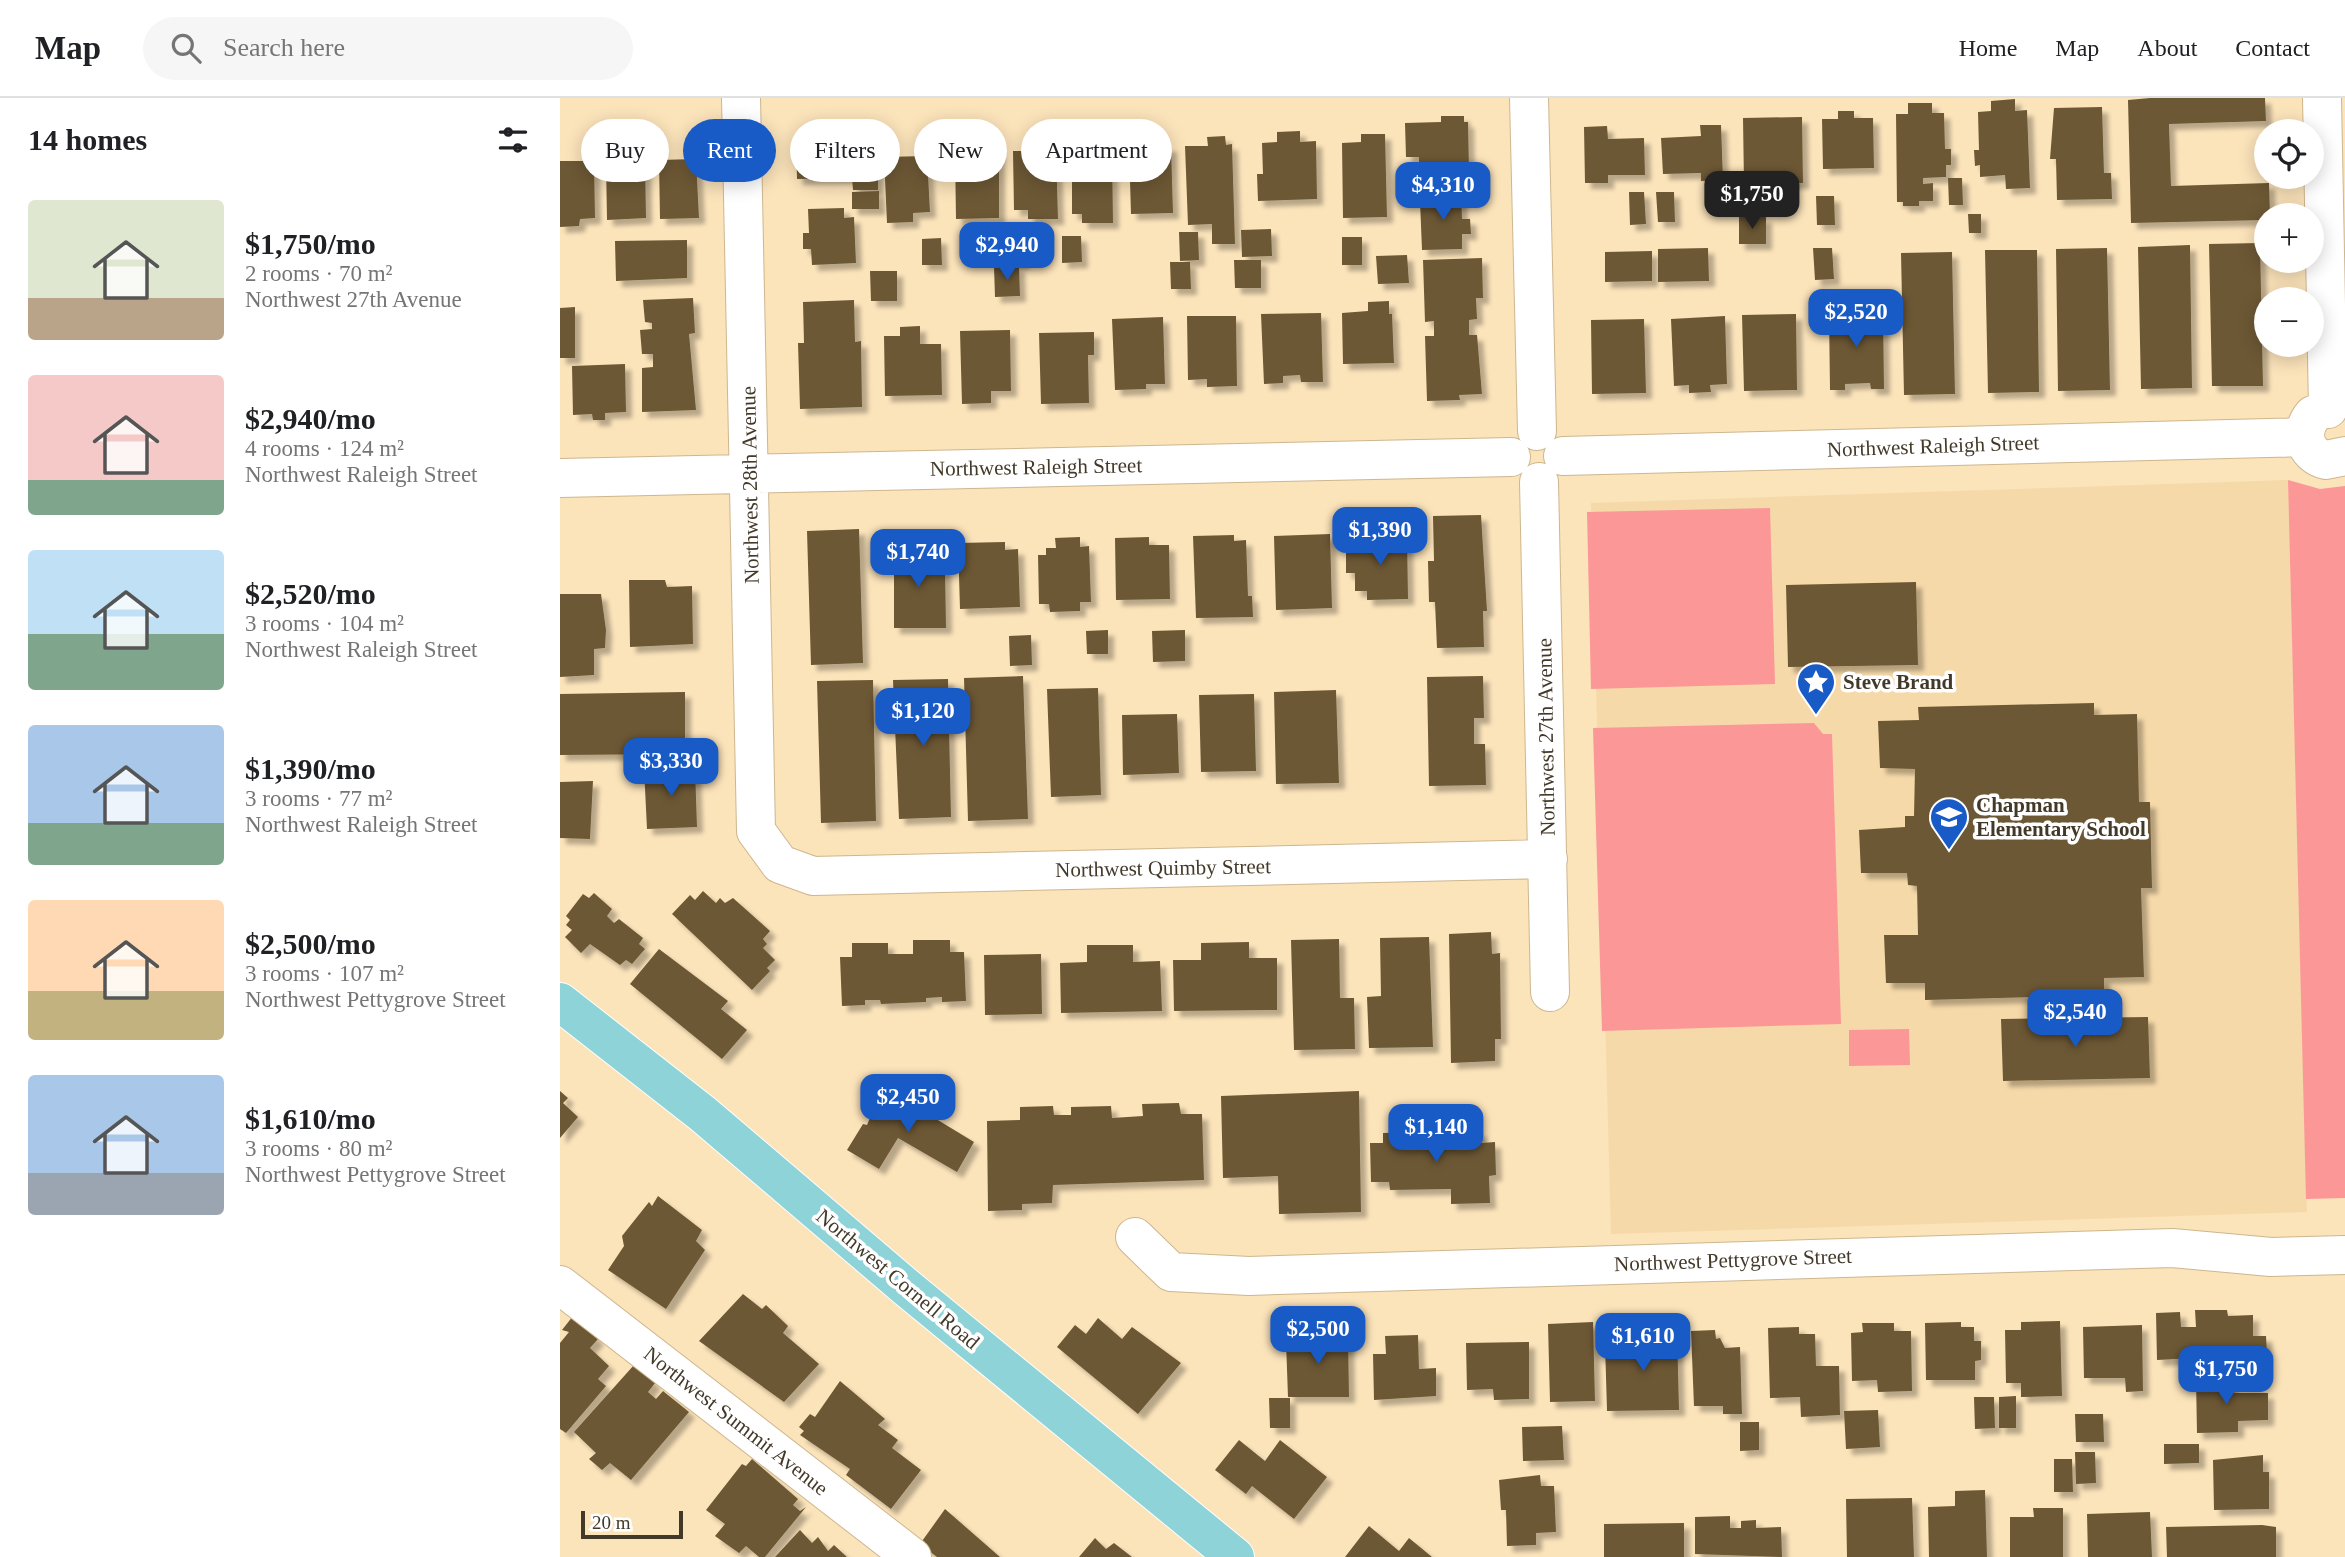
<!DOCTYPE html>
<meta charset="utf-8">
<style>
body{margin:0;font-family:"Times New Roman",serif;background:#f6f6f6;color:#202124;height:100vh;display:flex;flex-direction:column;font-size:26px;white-space:nowrap}
*{box-sizing:border-box;margin:0}
p{font-size:23px;color:#757577}
.icon{flex:none;width:38px;height:38px;fill:none;stroke:currentColor;stroke-width:2;stroke-linecap:round;stroke-linejoin:round}
.map{position:relative;flex:1;overflow:hidden}
.panel{display:flex;flex-direction:column;background:#fff;width:560px}
.panel>*{flex:none}
.top-card{position:absolute;left:21px;top:21px;width:665px;height:63px;display:flex;gap:14px}
.controls{position:absolute;left:1694px;top:21px;display:grid;gap:14px}
.controls a{display:grid;place-items:center;width:70px;height:70px;border-radius:50%;background:#fff;box-shadow:0 4px 18px #0003;font-size:35px}
.scale{position:absolute;left:21px;bottom:18px;width:102px;box-sizing:border-box;padding-left:7px;border:4px solid #433929;border-top:0;font-size:19px;line-height:24px;white-space:nowrap;color:#433929;-webkit-text-stroke:5px #fff;paint-order:stroke}
.price{position:absolute;translate:-50% -60px;padding:0 16px;border-radius:14px;background:#185ac6;color:#fff;font-size:23px;line-height:46px;filter:drop-shadow(0 2px 4px #0008)}
.price::after{content:'';position:absolute;left:50%;top:42px;width:21px;height:16px;margin-left:-10px;background:inherit;clip-path:polygon(0 0,100% 0,50% 100%)}
.price.active{background:#222;color:#fff}
ul{padding:0;list-style:none}
li{display:flex;align-items:center;gap:21px;height:175px;padding:0 28px}
li span{display:grid;place-items:center;flex:none;width:196px;height:140px;border-radius:7px;color:#555}
li>.icon{margin-inline-start:auto}
span .icon{width:84px;height:84px;fill:#fffc;stroke-width:1}
li b{font-size:30px}
h2{display:flex;justify-content:space-between;align-items:center;height:84px;padding:0 28px;font-size:30px}
.tag{padding:0 24px;border-radius:32px;background:#fff;box-shadow:0 4px 18px #0003;font-size:24px;line-height:63px}
.tag.active{background:#185ac6;color:#fff}
header{display:flex;align-items:center;gap:42px;box-sizing:border-box;height:98px;padding:0 35px;background:#fff;border-bottom:2px solid #e0e0e0}
header strong{font-size:33px}
nav{display:flex;gap:38px;margin-inline-start:auto;font-size:24px}
.search{width:490px;height:63px;background:#f6f6f6;display:flex;align-items:center;gap:18px;box-sizing:border-box;padding:0 24px;border-radius:38px;color:#757577;font-size:26px}
main{display:flex;flex:1;min-height:0}
.map>svg:first-child{display:block}
</style>
<header>
<strong>Map</strong>
<div class="search"><svg class="icon" aria-label="search" viewBox="0 0 24 24"><circle cx="10" cy="10" r="6"/><path d="M15 15l6 6"/></svg>Search here</div>
<nav><a>Home</a><a>Map</a><a>About</a><a>Contact</a></nav>
</header>
<main>
<section class="panel">
<h2>14 homes<svg class="icon" aria-label="filters" viewBox="0 0 24 24"><path d="M4 7h16M4 17h16"/><circle cx="9" cy="7" r="2"/><circle cx="15" cy="17" r="2"/></svg></h2>
<ul>
<li><span style="background:linear-gradient(#dfe7d0 70%,#b9a48a 0)"><svg class="icon" aria-label="home" viewBox="0 0 24 24"><path d="M3 11l9-7 9 7M6 9v11h12V9"/></svg></span><div><b>$1,750/mo</b><p>2 rooms · 70 m²</p><p>Northwest 27th Avenue</p></div></li>
<li><span style="background:linear-gradient(#f6c9c9 75%,#7fa58c 0)"><svg class="icon" aria-label="home" viewBox="0 0 24 24"><path d="M3 11l9-7 9 7M6 9v11h12V9"/></svg></span><div><b>$2,940/mo</b><p>4 rooms · 124 m²</p><p>Northwest Raleigh Street</p></div></li>
<li><span style="background:linear-gradient(#bfe0f5 60%,#7fa58c 0)"><svg class="icon" aria-label="home" viewBox="0 0 24 24"><path d="M3 11l9-7 9 7M6 9v11h12V9"/></svg></span><div><b>$2,520/mo</b><p>3 rooms · 104 m²</p><p>Northwest Raleigh Street</p></div></li>
<li><span style="background:linear-gradient(#a9c7e8 70%,#7fa58c 0)"><svg class="icon" aria-label="home" viewBox="0 0 24 24"><path d="M3 11l9-7 9 7M6 9v11h12V9"/></svg></span><div><b>$1,390/mo</b><p>3 rooms · 77 m²</p><p>Northwest Raleigh Street</p></div></li>
<li><span style="background:linear-gradient(#ffd9b3 65%,#c2b280 0)"><svg class="icon" aria-label="home" viewBox="0 0 24 24"><path d="M3 11l9-7 9 7M6 9v11h12V9"/></svg></span><div><b>$2,500/mo</b><p>3 rooms · 107 m²</p><p>Northwest Pettygrove Street</p></div></li>
<li><span style="background:linear-gradient(#a9c7e8 70%,#9aa5b1 0)"><svg class="icon" aria-label="home" viewBox="0 0 24 24"><path d="M3 11l9-7 9 7M6 9v11h12V9"/></svg></span><div><b>$1,610/mo</b><p>3 rooms · 80 m²</p><p>Northwest Pettygrove Street</p></div></li>
</ul>
</section>
<div class="map">
<svg width="1785" height="1459" viewBox="0 0 1785 1459">
<defs>
<filter id="shadow"><feDropShadow dx="6" dy="6" stdDeviation="2" flood-color="#0004"/></filter>
</defs>
<rect width="100%" height="100%" fill="#fbe3ba"/>
<path fill="#f6d9a9" d="M1728 382 1747 1114 1051 1136 1031 405Z"/>
<path fill="#fb9797" d="M1728 382 1760 391 1785 388V1100L1746 1101Z
M1210 410 1215 586 1031 591 1027 414Z
M1254 625 1263 636H1272L1281 926 1042 933 1033 630Z
M1349 931 1350 967 1289 968V932Z"/>
<path fill="#6d5834" filter="url(#shadow)" d="M1590 0H1705L1706 23 1609 26 1611 88 1709 85 1710 117H1706V122L1571 125 1568 2Z
M1455 1V13L1467 12 1470 90 1446 91 1445 77 1420 79V67L1415 68 1414 52H1419L1418 14 1431 13V3Z
M1348 5H1372V15H1384L1385 51H1391V67H1386V79L1363 80V86L1373 85V103H1359V108H1343V104H1337L1336 16H1348Z
M1542 9 1544 75H1551L1552 101 1497 102 1496 61H1490L1494 10Z
M1278 13H1294V20H1313L1314 70 1263 71 1262 21H1278Z
M881 18H904V24H908L909 72 859 73V59H846L845 25 881 24Z
M1242 19 1243 85 1184 86 1183 20Z
M1140 27H1161L1163 82 1141 83V75L1103 76 1101 40 1141 38Z
M258 28H276V35L292 34V65L318 64V92H293L292 80 237 81 236 36H258Z
M1047 28 1048 41 1084 40 1085 77H1048V85H1025L1024 29Z
M740 33V44L756 43 757 101 698 103 697 76H703L702 45 717 44V34Z
M801 36H825L827 119 783 120 782 45 801 44Z
M665 38 666 47 672 46 675 146H652V126L628 127 625 48H648L647 39Z
M601 39 602 48H611L613 115 571 116 569 48H584V40Z
M490 43 491 53H496L498 121H468V112H454L453 53H471L470 44Z
M400 44H419V53H439V120L396 121 395 54H400Z
M521 44H548V52L552 51 553 125H522V116H512V53H521Z
M367 58 370 114 353 115V124L327 125 324 59Z
M136 61 139 120 100 121 99 62Z
M85 62 86 120 47 122 46 64Z
M0 63H34L35 120 20 121 19 128 0 129Z
M1388 80H1402L1403 107H1389Z
M319 93V111H292V94Z
M872 93H901L902 121H910L911 136H902V151L862 152 860 103 872 102Z
M1069 94H1084L1086 126 1070 127Z
M1096 94H1114L1115 124H1098Z
M1256 98H1274L1275 127H1257Z
M284 110V120L294 119 296 165 252 167 251 151H243V135H249L248 111Z
M1408 116H1421V135H1409Z
M1179 119H1206V146H1179Z
M711 131 712 158 682 159 681 132Z
M619 134H638L639 162 620 163Z
M445 138H464V165H445Z
M502 138H521L522 164 502 165Z
M782 139H802V167H782Z
M381 140 382 167H362V141Z
M127 142V180L56 183 55 143Z
M1700 145 1703 288H1652L1649 146Z
M1630 147 1632 290 1581 291 1578 149Z
M1148 150 1149 183 1098 184V151Z
M1253 150H1272L1274 181 1255 182Z
M1547 150 1550 292 1498 293 1496 151Z
M1425 152H1477L1479 294 1428 295Z
M1092 153V183L1045 184V154Z
M1392 154 1395 296 1344 297 1341 155Z
M847 157 849 185 818 186 816 158Z
M922 160 923 200H916L917 221 909 222V237H917L922 296 899 297 900 302 867 303 865 238H874V223L865 224 863 162Z
M674 162H701V190H675Z
M610 164H630L631 191H611Z
M459 168 460 198 435 199 434 169Z
M310 173H337V203H311Z
M133 200 135 235 129 236 136 312 82 314V270L93 269V256H82L80 232 92 231V225L85 224 83 202Z
M294 202 295 244 301 243 302 309 240 311 238 245H244L243 204Z
M829 203V216H832L834 265 783 266 782 215 808 213V204Z
M15 209V260H0V210Z
M1323 213 1324 291H1311L1310 285 1285 286V292H1270L1269 215Z
M761 215 763 284H741L740 277 723 278V285L704 286 701 216Z
M1236 216 1237 292 1184 293 1182 217Z
M627 218H676L677 288 647 289V281L628 282Z
M1165 218 1167 286 1150 287 1151 294 1129 295V287L1114 288 1111 221Z
M603 219 605 286H586V291L555 292 552 221Z
M1084 221 1086 295 1032 296 1031 222Z
M360 228V246H381L382 297 325 298 324 238H340V229Z
M450 232 451 293H431V305L402 306 400 233Z
M534 234V257H528L529 305 481 306 479 235Z
M65 266 66 314 45 315V322H33L32 316 13 317 12 268Z
M921 417 927 513H923L924 549 877 550 875 504H869L868 463H874L873 418Z
M299 431 303 565 251 567 247 433Z
M770 436 772 510 716 512 714 438Z
M812 436H847L848 501 807 502V493H795V475H786V447H800V442H812Z
M674 437V443L686 442 688 498H692L693 519 636 520 633 438Z
M520 439V449L529 448 531 504H520V513L490 514 489 506H479L478 457H486V450H496L495 440Z
M589 439V447H609L610 501 556 502 555 440Z
M445 444V452L458 451 460 509 400 511 398 445Z
M334 445H368V468H385L386 530H334Z
M69 482H105L107 489 132 488 133 546 70 549Z
M1356 484 1358 567 1228 569 1226 487Z
M0 496H41L46 532 45 550 34 551V577L0 579Z
M548 532V556H527L526 533Z
M625 532V563L593 564 592 533Z
M471 537 472 567 450 568 449 538Z
M463 578 468 721 408 723 404 580Z
M923 578 924 620H914V646H925L926 687 869 688 867 579Z
M388 581 391 719 339 721 333 582Z
M313 582 316 723 261 725 257 583Z
M538 590 541 697 491 699 487 591Z
M776 592 779 685 716 686 714 594Z
M125 594V656L0 657V596Z
M694 596 696 673 641 674 639 597Z
M1534 605V617L1577 616 1579 704H1590L1592 790H1581L1584 879 1544 880V897L1365 902V885H1326L1324 837H1358L1357 788 1348 787 1347 775H1301L1299 732 1345 729V718H1354L1355 671 1320 670 1318 623 1359 622 1358 609Z
M617 616 619 675 563 677 562 617Z
M84 670H135L137 729 87 731Z
M33 683 30 741 0 740V684Z
M143 793 156 805 160 800 165 805 173 800 210 833 203 841 207 846 203 850 215 862 207 870 210 873 192 892 112 816 130 797 135 802Z
M34 795 52 811 47 818 54 825 59 821 83 840 79 846 85 851 72 866 66 862 60 867 30 846 21 855 5 839 12 832 6 827 10 822 6 818 23 796 29 800Z
M931 834 932 856 940 855 941 941H935V963L891 965 889 836Z
M869 839 873 949 809 950 807 899 821 898 820 840Z
M779 841 780 900H794L795 951 734 952 731 842Z
M353 842H390V854H404L406 903 382 904V899L366 900V904L321 906 320 902H305V907L282 908 280 859H292V845H328V856H353Z
M689 844V860H717V912L614 913 613 862H641V845Z
M527 847H573V864L600 863 602 913 501 915 500 865 527 864Z
M99 851 168 903 161 911 187 932 162 961 70 886Z
M481 856 482 916 425 917 424 857Z
M1588 919 1590 980 1443 983 1441 921Z
M333 988 355 1002 353 1007 414 1044 397 1074 338 1040 319 1071 287 1052 303 1026 307 1027 315 1008 318 1009Z
M0 993 8 1000 3 1005 18 1019 0 1040Z
M799 993 801 1114 719 1116 718 1078 663 1080 661 998Z
M619 1005 621 1016H642L644 1082 493 1087 492 1105 462 1106V1112L428 1113 427 1023 460 1022V1009L493 1008 494 1017H511V1009L551 1008 552 1020 583 1018 582 1006Z
M921 1033V1045L935 1044 936 1077 929 1078 930 1105 891 1106V1091L830 1092 829 1084H811L810 1045H823V1035Z
M98 1098 142 1132 136 1143 145 1152 106 1211 48 1172 64 1148 62 1138 89 1104 92 1108Z
M183 1196 202 1211 206 1207 228 1228 223 1235 259 1266 224 1304 139 1243Z
M1635 1212H1667L1668 1218 1693 1217V1238H1706L1707 1256 1597 1262 1596 1215 1620 1214 1621 1229H1636Z
M13 1218 38 1241 30 1250 49 1268 38 1281 46 1288 6 1335 0 1331V1245L9 1234 2 1232Z
M538 1220 562 1241 572 1229 621 1265 578 1316 497 1249 515 1227 526 1236Z
M1500 1223 1502 1298 1461 1299V1285H1446L1445 1232H1461V1224Z
M1033 1224 1035 1303 990 1304 988 1226Z
M1401 1224V1229H1414V1243H1421V1262L1415 1263V1282H1366L1365 1225Z
M1302 1225H1334V1233H1351L1352 1293 1318 1294 1317 1282 1292 1283 1291 1235 1303 1234Z
M1582 1227 1583 1293 1566 1294 1565 1280H1524L1523 1229Z
M1239 1229V1236H1255L1256 1268H1279L1280 1317 1241 1319 1240 1299 1210 1300 1208 1230Z
M1117 1232 1119 1312 1047 1313 1045 1245H1072V1233Z
M1155 1232 1156 1241 1160 1240 1165 1250 1180 1249 1182 1316H1163V1308H1134L1131 1233Z
M788 1236 789 1299H728L726 1243H742V1237Z
M858 1237 859 1271 876 1270V1298L814 1302 813 1256H826L825 1238Z
M969 1244V1301L934 1302 933 1291 907 1292 906 1245Z
M74 1267 95 1285 88 1294 96 1301 103 1293 129 1314 71 1382 50 1365 42 1372 29 1361 36 1355 14 1334Z
M1671 1279V1295H1708V1322L1678 1323V1334L1637 1335 1636 1280Z
M280 1283 325 1321 318 1327 338 1342 332 1350 361 1372 331 1411 286 1377 290 1371 240 1337 244 1333 239 1329 250 1316 255 1319Z
M1456 1298V1330H1439V1299Z
M1414 1299H1434L1435 1330 1415 1331Z
M709 1300H730V1330H710Z
M1318 1312 1320 1349 1286 1351 1284 1313Z
M1515 1316H1543L1544 1344H1516Z
M1180 1324H1199V1352L1180 1353Z
M1002 1328 1004 1362 963 1363 962 1329Z
M679 1342 705 1363 720 1342 767 1379 734 1421 692 1388 686 1396 655 1372Z
M1604 1346H1639V1365L1604 1366Z
M1515 1354H1535L1536 1385 1516 1386Z
M1703 1357V1374H1709V1411L1654 1412 1653 1362Z
M192 1361 238 1401 233 1407 240 1413 246 1409 205 1459H199L186 1448 179 1455 155 1438 165 1426 146 1412 182 1366 186 1368Z
M1494 1361H1512L1513 1394H1494Z
M980 1377 981 1388H994L996 1434 976 1435V1447L947 1448 946 1412H941L939 1382Z
M1425 1392 1427 1459H1369L1368 1409 1395 1408V1393Z
M1352 1400 1354 1459H1287L1286 1401Z
M1473 1410H1503V1459H1450V1419H1474Z
M385 1411 440 1459H377L360 1446Z
M1590 1414 1592 1459H1528L1527 1416Z
M1170 1418V1430H1181V1423L1196 1422V1430L1221 1429 1222 1459 1135 1456V1419Z
M1124 1425V1459H1044V1426Z
M1702 1427 1716 1429V1459H1607L1606 1429Z
M809 1428 839 1453 849 1440 872 1459H785Z
M240 1432 252 1445 258 1439 268 1453 274 1447 287 1459H215Z
M535 1440 546 1451 554 1445 572 1459H519Z"/>
<g fill="none" stroke-linecap="round" stroke-linejoin="round">
<defs>
<path id="minor" d="M181 0 196 733 220 766 253 778 988 761
M969 0 977 333
M1762 0 1768 311
M1753 317C1739 333 1744 357 1766 362L1785 358
M1003 358 1744 339
M0 380 951 359
M979 384 990 894
M575 1139 611 1174 689 1178 1612 1150 1711 1159 1785 1157
M0 1187 352 1459"/>
<path id="major" d="M0 904 143 1016 347 1190 675 1459"/>
</defs>
<use href="#minor" stroke="#ceb68f" stroke-width="40"/>
<use href="#major" stroke="#fff" stroke-width="40"/>
<use href="#minor" stroke="#fff" stroke-width="38"/>
<use href="#major" stroke="#8ed3d7" stroke-width="38"/>
</g>
<defs>
<symbol id="sight-pin" viewBox="-11 -11 22 30"><path d="M0 17L-7.5 6A9.5 9.5 0 1 1 7.5 6Z" fill="#185ac6" stroke="#fff"/><path d="M0-6L1.8-2.2L6-1.7L2.9 1.2L3.7 5.4L0 3.3L-3.7 5.4L-2.9 1.2L-6-1.7L-1.8-2.2Z" fill="#fff"/></symbol>
<symbol id="school-pin" viewBox="-11 -11 22 30"><path d="M0 17L-7.5 6A9.5 9.5 0 1 1 7.5 6Z" fill="#185ac6" stroke="#fff"/><path d="M0-5L7-2L0 1L-7-2ZM-4 1L0 2.5L4 1V4Q0 6-4 4Z" fill="#fff"/></symbol>
</defs>
<g fill-rule="evenodd">
<use href="#sight-pin" x="1234" y="562" width="44" height="60"/>
<use href="#school-pin" x="1367" y="697" width="44" height="60"/>
</g>
<g text-anchor="middle" dominant-baseline="central" stroke-width="7" stroke-linejoin="round" paint-order="stroke">
<g font-size="21" fill="#433929" stroke="#fff">
<text transform="translate(1373 348) rotate(-2)">Northwest Raleigh Street</text>
<text transform="translate(476 369) rotate(-1)">Northwest Raleigh Street</text>
<text transform="translate(190 387) rotate(-91)">Northwest 28th Avenue</text>
<text transform="translate(986 639) rotate(-91)">Northwest 27th Avenue</text>
<text transform="translate(603 770) rotate(-1)">Northwest Quimby Street</text>
<text transform="translate(1173 1162) rotate(-2)">Northwest Pettygrove Street</text>
<text transform="translate(338 1181) rotate(40)">Northwest Cornell Road</text>
<text transform="translate(176 1323) rotate(38)">Northwest Summit Avenue</text>
</g>
<g font-size="21" font-weight="bold" fill="#433929" stroke="#fff" text-anchor="start">
<text x="1283" y="584">Steve Brand</text>
<text x="1416" y="707">Chapman<tspan x="1416" dy="24">Elementary School</tspan></text>
</g>
</g>
</svg>
<div class="controls">
<a><svg class="icon" aria-label="locate" viewBox="0 0 24 24"><circle cx="12" cy="12" r="6"/><path d="M12 2v4M12 18v4M2 12h4M18 12h4"/></svg></a>
<a>+</a>
<a>−</a>
</div>
<div class="scale">20 m</div>
<b class="price" style="left:883px;top:124px">$4,310</b>
<b class="price active" style="left:1192px;top:133px">$1,750</b>
<b class="price" style="left:447px;top:184px">$2,940</b>
<b class="price" style="left:1296px;top:251px">$2,520</b>
<b class="price" style="left:820px;top:469px">$1,390</b>
<b class="price" style="left:358px;top:491px">$1,740</b>
<b class="price" style="left:363px;top:650px">$1,120</b>
<b class="price" style="left:111px;top:700px">$3,330</b>
<b class="price" style="left:1515px;top:951px">$2,540</b>
<b class="price" style="left:348px;top:1036px">$2,450</b>
<b class="price" style="left:876px;top:1066px">$1,140</b>
<b class="price" style="left:758px;top:1268px">$2,500</b>
<b class="price" style="left:1083px;top:1275px">$1,610</b>
<b class="price" style="left:1666px;top:1308px">$1,750</b>
<div class="top-card">
<a class="tag">Buy</a>
<a class="tag active">Rent</a>
<a class="tag">Filters</a>
<a class="tag">New</a>
<a class="tag">Apartment</a>
</div>
</div>
</main>
